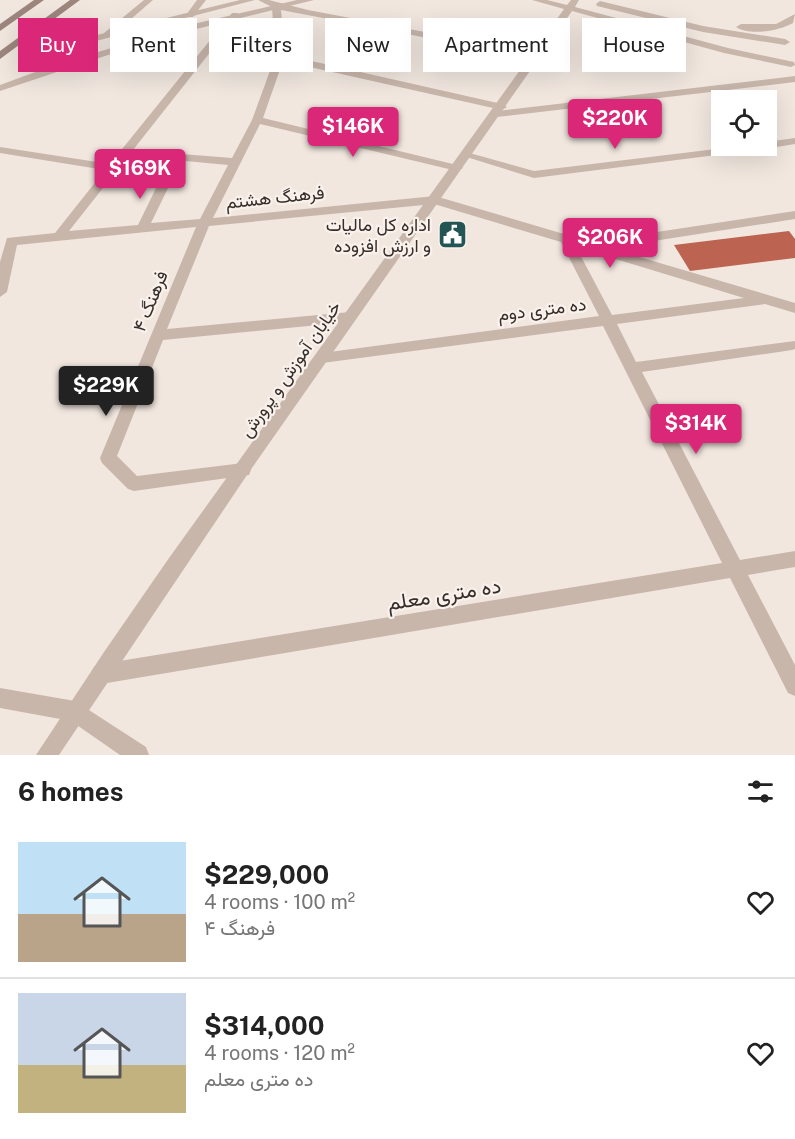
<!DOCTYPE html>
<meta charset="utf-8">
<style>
body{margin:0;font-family:"Public Sans",Vazirmatn,sans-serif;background:#f2f2f2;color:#222;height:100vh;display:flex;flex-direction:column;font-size:22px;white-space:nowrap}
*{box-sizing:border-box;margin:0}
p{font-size:20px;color:#767676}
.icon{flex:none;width:33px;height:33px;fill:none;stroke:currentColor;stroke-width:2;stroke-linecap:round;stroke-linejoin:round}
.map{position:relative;height:755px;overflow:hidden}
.side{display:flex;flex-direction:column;background:#fff;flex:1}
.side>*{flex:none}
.hud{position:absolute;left:18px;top:18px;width:759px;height:54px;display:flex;gap:12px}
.buttons{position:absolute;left:711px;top:90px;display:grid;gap:12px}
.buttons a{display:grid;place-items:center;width:66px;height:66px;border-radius:0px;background:#fff;box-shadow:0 6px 24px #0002;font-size:30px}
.price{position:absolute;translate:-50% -51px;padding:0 14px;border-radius:6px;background:#db2777;color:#fff;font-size:20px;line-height:39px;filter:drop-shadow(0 2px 3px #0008)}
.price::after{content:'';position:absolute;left:50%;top:36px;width:18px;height:14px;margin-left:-9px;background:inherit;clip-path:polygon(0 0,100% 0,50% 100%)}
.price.selected{background:#222;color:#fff}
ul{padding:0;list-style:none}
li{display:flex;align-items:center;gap:18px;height:150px;padding:0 18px}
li+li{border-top:2px solid #e0e0e0}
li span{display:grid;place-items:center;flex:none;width:168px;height:120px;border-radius:0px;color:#555}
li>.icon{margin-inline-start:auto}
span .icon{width:72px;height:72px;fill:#fffc;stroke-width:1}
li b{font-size:26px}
h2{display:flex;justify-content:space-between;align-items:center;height:72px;padding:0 18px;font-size:26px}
.pill{padding:0 21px;border-radius:0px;background:#fff;box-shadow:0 6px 24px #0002;font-size:21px;line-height:54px}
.pill.selected{background:#db2777;color:#fff}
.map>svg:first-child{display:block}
</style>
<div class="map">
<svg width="795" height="755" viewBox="0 0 795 755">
<rect width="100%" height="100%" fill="#f1e7df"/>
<path fill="#bc6351" d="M789 231 795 239V258L690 271 674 245Z"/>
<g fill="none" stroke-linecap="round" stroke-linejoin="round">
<path fill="#c8b6ab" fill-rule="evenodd" d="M144 0H153L110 37H104V33Z
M197 0H206L193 17H187L186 15Z
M258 0H269L308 10 537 53 542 56 537 59 281 10 285 55 502 104 507 107 502 110 283 61 263 118 461 166 463 168 457 171 260 124 213 218 435 196 591 242 795 211V219L609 248 795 303V313L765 304 617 324 636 362 795 341V349L792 350 642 372 740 560 795 551V567L748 575 795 665V696L788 693 730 578 101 684 94 681 91 674 94 667 101 664 722 563 603 326 322 363 317 362 315 358 317 354 322 353 599 316 561 242 434 204 209 226 167 329 350 312 357 317 350 322 163 340 117 456 137 476 243 463 249 465 251 470 249 475 134 491 128 489 102 463 100 458 196 227 17 245 7 292 0 297V262L7 238 55 233 105 170 0 153V147L110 164 232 13H238V17L69 231 138 225 158 184 164 180 170 184 151 223 200 219 228 165 143 157 137 154 143 151 232 158 252 120 275 57 272 7ZM576 247 744 298 612 315Z
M795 76V82L497 117 492 114 497 111Z
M795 138V144L764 149 534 178 460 155 466 152 534 171 741 146H766V142Z
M0 688 75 701 146 747 149 755H120L71 721 0 708Z"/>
<path fill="#c8b6ab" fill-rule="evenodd" d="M240 0H255L65 49 45 55 41 59 61 63 189 25 297 0H314L156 39 0 91V85L49 67 35 66 31 59 39 51 53 47 21 40V36L64 43Z
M532 0H547L567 5 571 0H579L575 7 728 48 794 62 795 65 791 67 724 53 572 11 247 475 59 755H36L104 652 169 558 564 9Z
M600 1 703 26 785 39 790 42 785 45 703 32 597 6 596 4Z
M795 14 793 23C779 31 750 36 736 27L741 24H776Z"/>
<path fill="#9c867d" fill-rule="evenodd" d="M34 0H44L0 31V24Z
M70 0H80L0 59V51Z"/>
</g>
<defs>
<symbol id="civic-square" viewBox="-11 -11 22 22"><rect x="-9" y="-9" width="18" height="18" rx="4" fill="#225554" stroke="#f9f1eb"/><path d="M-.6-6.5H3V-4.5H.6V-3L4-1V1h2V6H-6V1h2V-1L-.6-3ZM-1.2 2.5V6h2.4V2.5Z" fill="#fff"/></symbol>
</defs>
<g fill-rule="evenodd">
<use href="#civic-square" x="436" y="218" width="33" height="33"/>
</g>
<g text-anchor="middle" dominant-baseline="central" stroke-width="4.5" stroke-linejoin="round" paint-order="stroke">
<g font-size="18" fill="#372d2a" stroke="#f9f1eb">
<text transform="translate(275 197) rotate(-6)">فرهنگ هشتم</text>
<text transform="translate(150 301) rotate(-68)">فرهنگ ۴</text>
<text transform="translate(542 309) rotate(-7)">ده متری دوم</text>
<text transform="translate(290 369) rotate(-55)">خیابان آموزش و پرورش</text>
</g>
<g font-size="18" fill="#372d2a" stroke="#f9f1eb" text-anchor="end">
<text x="431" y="224">اداره کل مالیات<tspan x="431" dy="21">و ارزش افزوده</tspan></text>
</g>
<g font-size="21" fill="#372d2a" stroke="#f9f1eb">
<text transform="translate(444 594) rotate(-9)">ده متری معلم</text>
</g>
</g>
</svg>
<div class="buttons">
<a><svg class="icon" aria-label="locate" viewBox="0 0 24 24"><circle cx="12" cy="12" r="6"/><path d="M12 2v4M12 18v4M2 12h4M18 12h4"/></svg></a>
</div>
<b class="price" style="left:615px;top:150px">$220K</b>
<b class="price" style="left:353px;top:158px">$146K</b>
<b class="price" style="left:140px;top:200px">$169K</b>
<b class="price" style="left:610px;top:269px">$206K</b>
<b class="price selected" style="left:106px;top:417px">$229K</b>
<b class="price" style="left:696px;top:455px">$314K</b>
<div class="hud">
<a class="pill selected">Buy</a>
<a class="pill">Rent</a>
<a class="pill">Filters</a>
<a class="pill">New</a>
<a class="pill">Apartment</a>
<a class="pill">House</a>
</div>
</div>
<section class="side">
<h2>6 homes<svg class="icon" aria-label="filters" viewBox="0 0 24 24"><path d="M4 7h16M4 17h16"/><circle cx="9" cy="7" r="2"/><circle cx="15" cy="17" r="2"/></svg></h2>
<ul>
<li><span style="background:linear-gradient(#bfe0f5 60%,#b9a48a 0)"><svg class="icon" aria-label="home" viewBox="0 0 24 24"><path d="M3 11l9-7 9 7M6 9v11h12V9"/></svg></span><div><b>$229,000</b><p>4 rooms · 100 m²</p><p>فرهنگ ۴</p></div><svg class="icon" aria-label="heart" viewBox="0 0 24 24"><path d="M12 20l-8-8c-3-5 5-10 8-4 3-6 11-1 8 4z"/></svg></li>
<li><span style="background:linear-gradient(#c9d6e8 60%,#c2b280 0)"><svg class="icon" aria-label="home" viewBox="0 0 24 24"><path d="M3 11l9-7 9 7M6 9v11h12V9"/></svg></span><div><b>$314,000</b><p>4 rooms · 120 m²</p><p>ده متری معلم</p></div><svg class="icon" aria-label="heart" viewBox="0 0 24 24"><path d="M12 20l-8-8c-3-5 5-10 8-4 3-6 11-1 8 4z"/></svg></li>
</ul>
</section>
